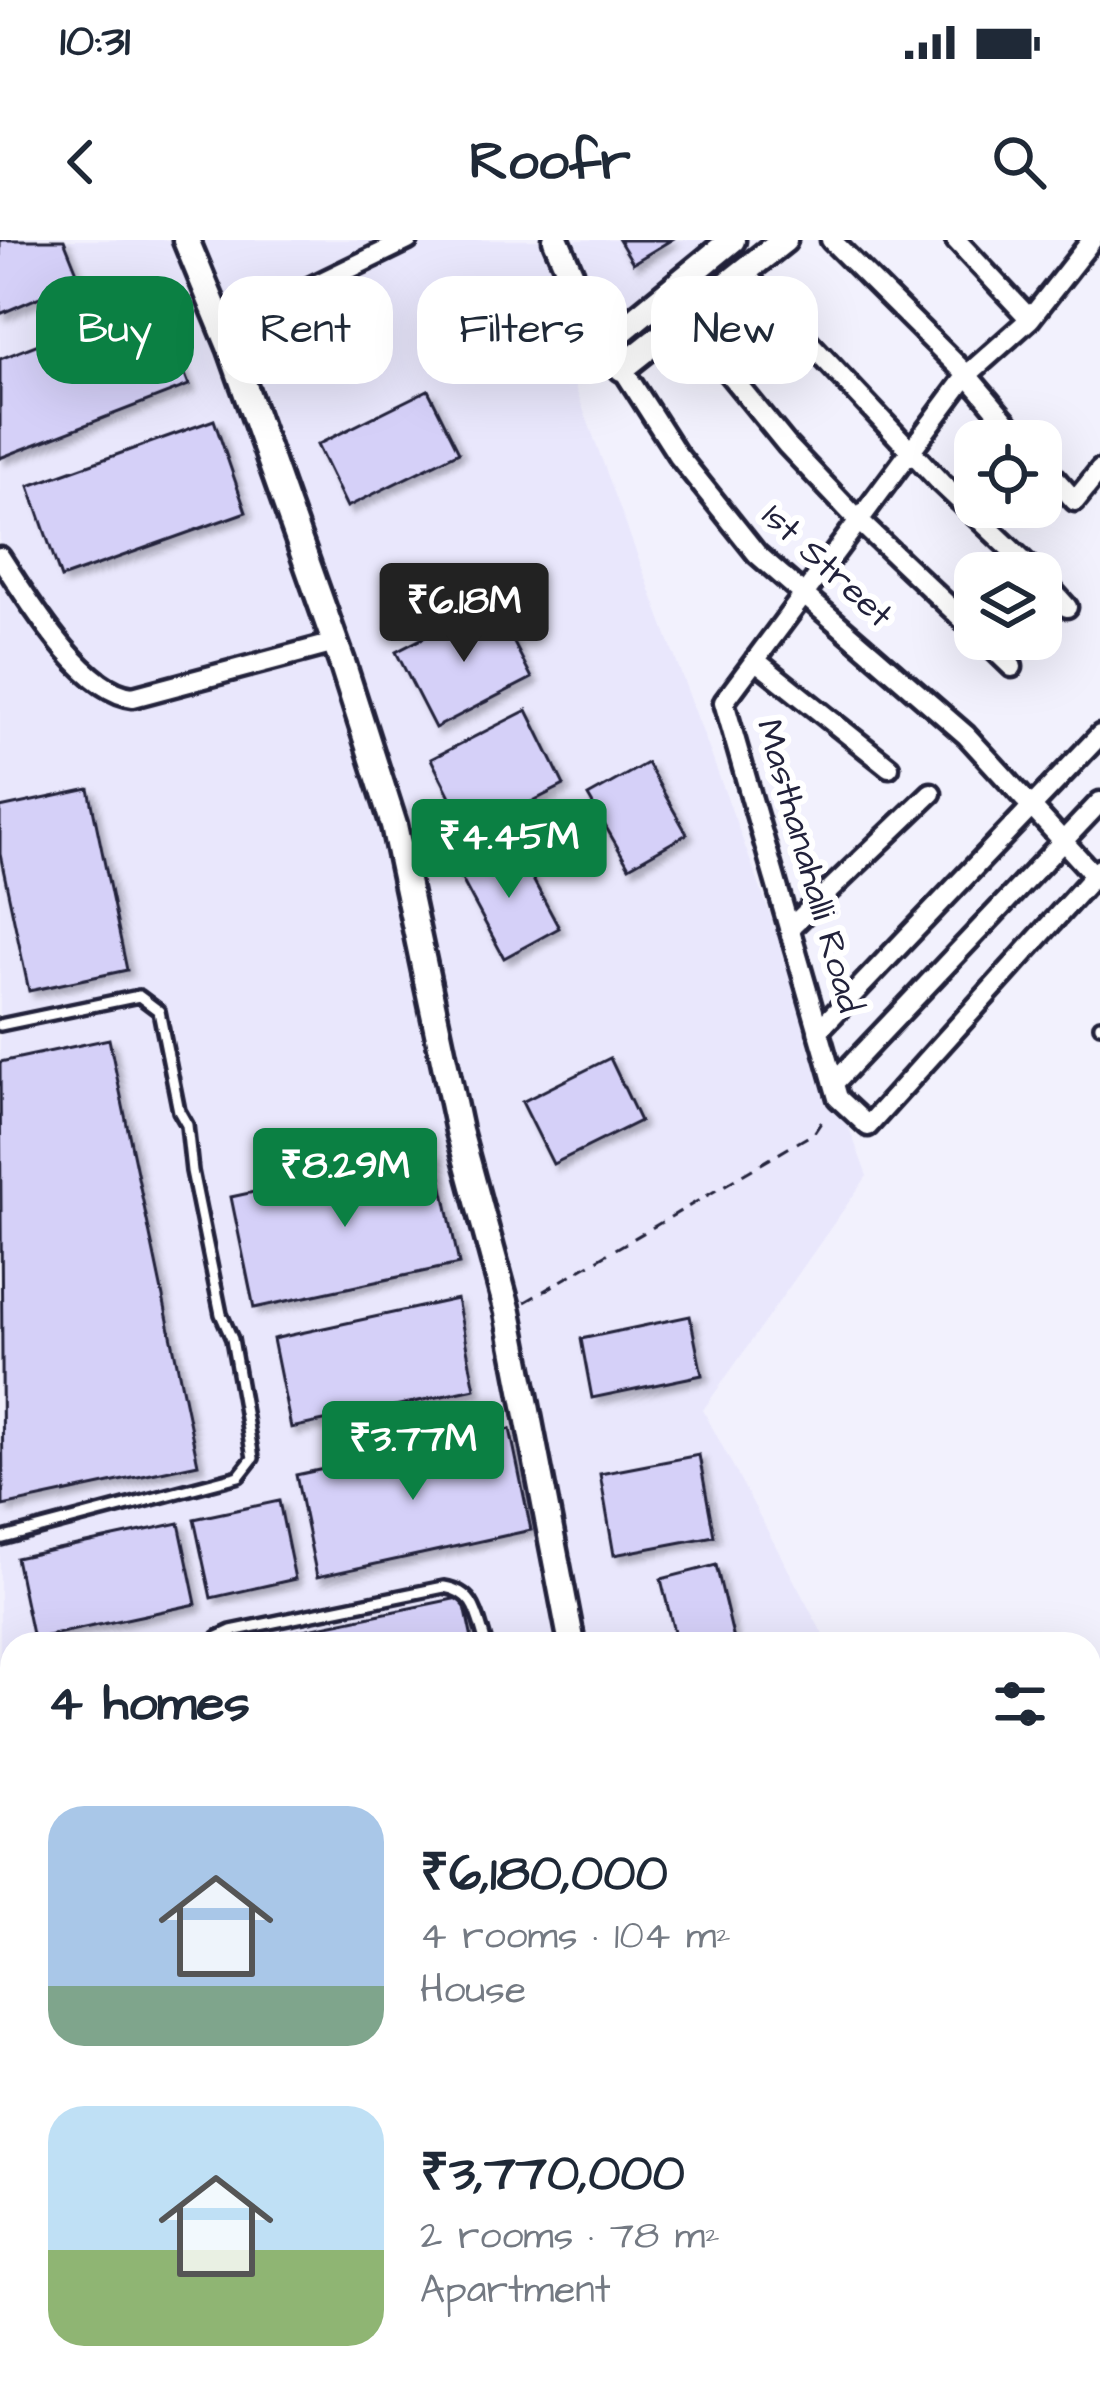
<!DOCTYPE html>
<meta charset="utf-8">
<style>
body{margin:0;font-family:"Architects Daughter",sans-serif;background:#f2f2f3;color:#1f2937;height:100vh;display:flex;flex-direction:column;font-size:45px;white-space:nowrap}
*{box-sizing:border-box;margin:0}
p{font-size:39px;color:#747a83}
.icon{flex:none;width:66px;height:66px;fill:none;stroke:currentColor;stroke-width:2;stroke-linecap:round;stroke-linejoin:round}
.map{position:relative;flex:1;overflow:hidden}
.panel{position:absolute;left:0px;top:1392px;width:1101px;height:771px;display:flex;flex-direction:column;background:#fff;border-radius:36px 36px 0 0;box-shadow:0 12px 48px #0002}
.panel>*{flex:none}
.top-card{position:absolute;left:36px;top:36px;width:1029px;height:108px;display:flex;gap:24px}
.fabs{position:absolute;left:954px;top:180px;display:grid;gap:24px}
.fabs a{display:grid;place-items:center;width:108px;height:108px;border-radius:24px;background:#fff;box-shadow:0 12px 48px #0002;font-size:60px}
.price{position:absolute;translate:-50% -102px;padding:0 27px;border-radius:12px;background:#0b8043;color:#fff;font-size:39px;line-height:78px;filter:drop-shadow(0 3px 6px #0008)}
.price::after{content:'';position:absolute;left:50%;top:72px;width:36px;height:27px;margin-left:-18px;background:inherit;clip-path:polygon(0 0,100% 0,50% 100%)}
.price.current{background:#222;color:#fff}
ul{padding:0;list-style:none}
li{display:flex;align-items:center;gap:36px;height:300px;padding:0 48px}
li span{display:grid;place-items:center;flex:none;width:336px;height:240px;border-radius:36px;color:#555}
li>.icon{margin-inline-start:auto}
span .icon{width:144px;height:144px;fill:#fffc;stroke-width:1}
li b{font-size:51px}
h2{display:flex;justify-content:space-between;align-items:center;height:144px;padding:0 48px;font-size:51px}
.chip{padding:0 42px;border-radius:36px;background:#fff;box-shadow:0 12px 48px #0002;font-size:42px;line-height:108px}
.chip.current{background:#0b8043;color:#fff}
.status{display:flex;justify-content:space-between;align-items:center;height:84px;padding:0 60px;background:#fff;direction:ltr}
.status svg{height:33px;fill:currentColor}
header{display:flex;justify-content:space-between;align-items:center;height:156px;padding:0 48px;background:#fff;font-size:54px;font-weight:700}
.map>svg:first-child{display:block}
</style>
<div class="status"><b>10:31</b><svg viewBox="0 0 49 12"><path d="M0 12V9h3v3zM5 12V6h3v6zM10 12V3h3v9zM15 12V0h3v12zM26 1h20v11H26zM47 4h2v5h-2z"/></svg></div>
<header><svg class="icon" aria-label="back" viewBox="0 0 24 24"><path d="M15 5l-7 7 7 7"/></svg>Roofr<svg class="icon" aria-label="search" viewBox="0 0 24 24"><circle cx="10" cy="10" r="6"/><path d="M15 15l6 6"/></svg></header>
<div class="map">
<svg width="1100" height="2162" viewBox="0 0 1100 2162">
<defs>
<filter id="shadow"><feDropShadow dx="5.5" dy="5.5" stdDeviation="3" flood-color="#0004"/></filter>
</defs>
<rect width="100%" height="100%" fill="#f2f1fd"/>
<filter id="ink" filterUnits="userSpaceOnUse"><feTurbulence type="fractalNoise" baseFrequency=".00833" numOctaves="2"/><feDisplacementMap in="SourceGraphic" scale="24" xChannelSelector="R" yChannelSelector="G"/><feConvolveMatrix kernelMatrix="1 2 1 2 8 2 1 2 1" color-interpolation-filters="sRGB"/></filter>
<g filter="url(#ink)">
<path fill="#e9e7fc" d="M0 0H725L571 136 867 936 703 1170 828 1404H12V2151H1089V1878H1100V2162H0Z"/>
<path fill="#d5d0f8" stroke="#22223b" stroke-width="3" filter="url(#shadow)" d="M0 0H64L80 40 0 74Z
M619 0H671L633 23Z
M156 58 189 145 0 218V119Z
M428 150 459 212 347 267 317 205Z
M214 180 246 272 61 338 29 246Z
M493 362 532 438 435 488 396 412Z
M527 470 564 545 469 594 431 519Z
M647 523 687 594 629 627 588 556Z
M89 549 127 730 29 751 0 614V568Z
M514 604 559 688 504 718 459 634Z
M109 799 198 1224 3 1266 0 822Z
M610 818 640 881 553 924 522 862Z
M436 913 459 1024 254 1068 231 957Z
M457 1059 475 1149 291 1188 273 1099Z
M690 1076 702 1135 592 1158 581 1099Z
M510 1189 531 1290 317 1337 296 1235Z
M699 1215 714 1296 614 1315 600 1234Z
M279 1261 295 1339 211 1358 194 1279Z
M179 1283 196 1364 33 1399 16 1318Z
M716 1325 735 1404H677L661 1339Z
M463 1357 473 1404H236Z
M190 2151H316L317 2162H97V2158Z"/>
<g fill="none" stroke-linecap="round" stroke-linejoin="round">
<defs>
<path id="lane" d="M0 785 139 756 159 771 179 871 187 885 192 931 221 1074 232 1099 253 1218 239 1236 0 1299
M1100 785V786
M215 1404 218 1397 231 1391 444 1347C476 1352 477 1376 486 1404
M452 2151 453 2162
M974 2151 975 2162"/>
<path id="street" d="M831 0 967 135 1023 201
M956 0 1030 79
M1092 0 1030 79 967 135 724 462 838 858 868 886 1100 629
M743 32 941 243 1036 333
M684 79 787 205 859 281 975 391
M223 90 408 0
M622 128 677 214 757 314 966 495 1094 635
M1041 223 1075 261 1100 230
M0 317C27 358 82 452 133 457L335 403
M1041 338 1067 367
M983 399 1012 427
M755 420 889 527
M789 689 931 553
M818 791 1100 495
M834 843 1100 562"/>
<path id="secondary" d="M186 0 231 109 342 422 394 585 459 891 508 1072 572 1404
M556 0 583 63 622 128 784 0
M605 104 732 0
M0 1662 12 1781
M1089 1900 1100 1898
M0 1910 12 2039
M16 2151V2162
M34 2151V2162"/>
</defs>
<use href="#lane" stroke="#22223b" stroke-width="18"/>
<use href="#street" stroke="#22223b" stroke-width="27"/>
<use href="#secondary" stroke="#22223b" stroke-width="33"/>
<path stroke="#22223b" stroke-width="3" stroke-dasharray="12 9" stroke-linecap="butt" d="M525 1062 814 893 826 875"/>
<use href="#lane" stroke="#fff" stroke-width="9"/>
<use href="#street" stroke="#fff" stroke-width="18"/>
<use href="#secondary" stroke="#fff" stroke-width="24"/>
</g>
</g>
<g text-anchor="middle" dominant-baseline="central" stroke-width="12" stroke-linejoin="round" paint-order="stroke">
<g font-size="36" fill="#22223b" stroke="#fff">
<text transform="translate(827 326) rotate(43)">1st Street</text>
<text transform="translate(809 626) rotate(74)">Masthanahalli Road</text>
</g>
</g>
</svg>
<div class="fabs">
<a><svg class="icon" aria-label="locate" viewBox="0 0 24 24"><circle cx="12" cy="12" r="6"/><path d="M12 2v4M12 18v4M2 12h4M18 12h4"/></svg></a>
<a><svg class="icon" aria-label="layers" viewBox="0 0 24 24"><path d="M12 4l9 5-9 5-9-5zM3 14l9 5 9-5"/></svg></a>
</div>
<b class="price current" style="left:464px;top:425px">₹6.18M</b>
<b class="price" style="left:509px;top:661px">₹4.45M</b>
<b class="price" style="left:345px;top:990px">₹8.29M</b>
<b class="price" style="left:413px;top:1263px">₹3.77M</b>
<div class="top-card">
<a class="chip current">Buy</a>
<a class="chip">Rent</a>
<a class="chip">Filters</a>
<a class="chip">New</a>
</div>
<section class="panel">
<h2>4 homes<svg class="icon" aria-label="filters" viewBox="0 0 24 24"><path d="M4 7h16M4 17h16"/><circle cx="9" cy="7" r="2"/><circle cx="15" cy="17" r="2"/></svg></h2>
<ul>
<li><span style="background:linear-gradient(#a9c7e8 75%,#7fa58c 0)"><svg class="icon" aria-label="home" viewBox="0 0 24 24"><path d="M3 11l9-7 9 7M6 9v11h12V9"/></svg></span><div><b>₹6,180,000</b><p>4 rooms · 104 m²</p><p>House</p></div></li>
<li><span style="background:linear-gradient(#bfe0f5 60%,#8fb573 0)"><svg class="icon" aria-label="home" viewBox="0 0 24 24"><path d="M3 11l9-7 9 7M6 9v11h12V9"/></svg></span><div><b>₹3,770,000</b><p>2 rooms · 78 m²</p><p>Apartment</p></div></li>
</ul>
</section>
</div>
